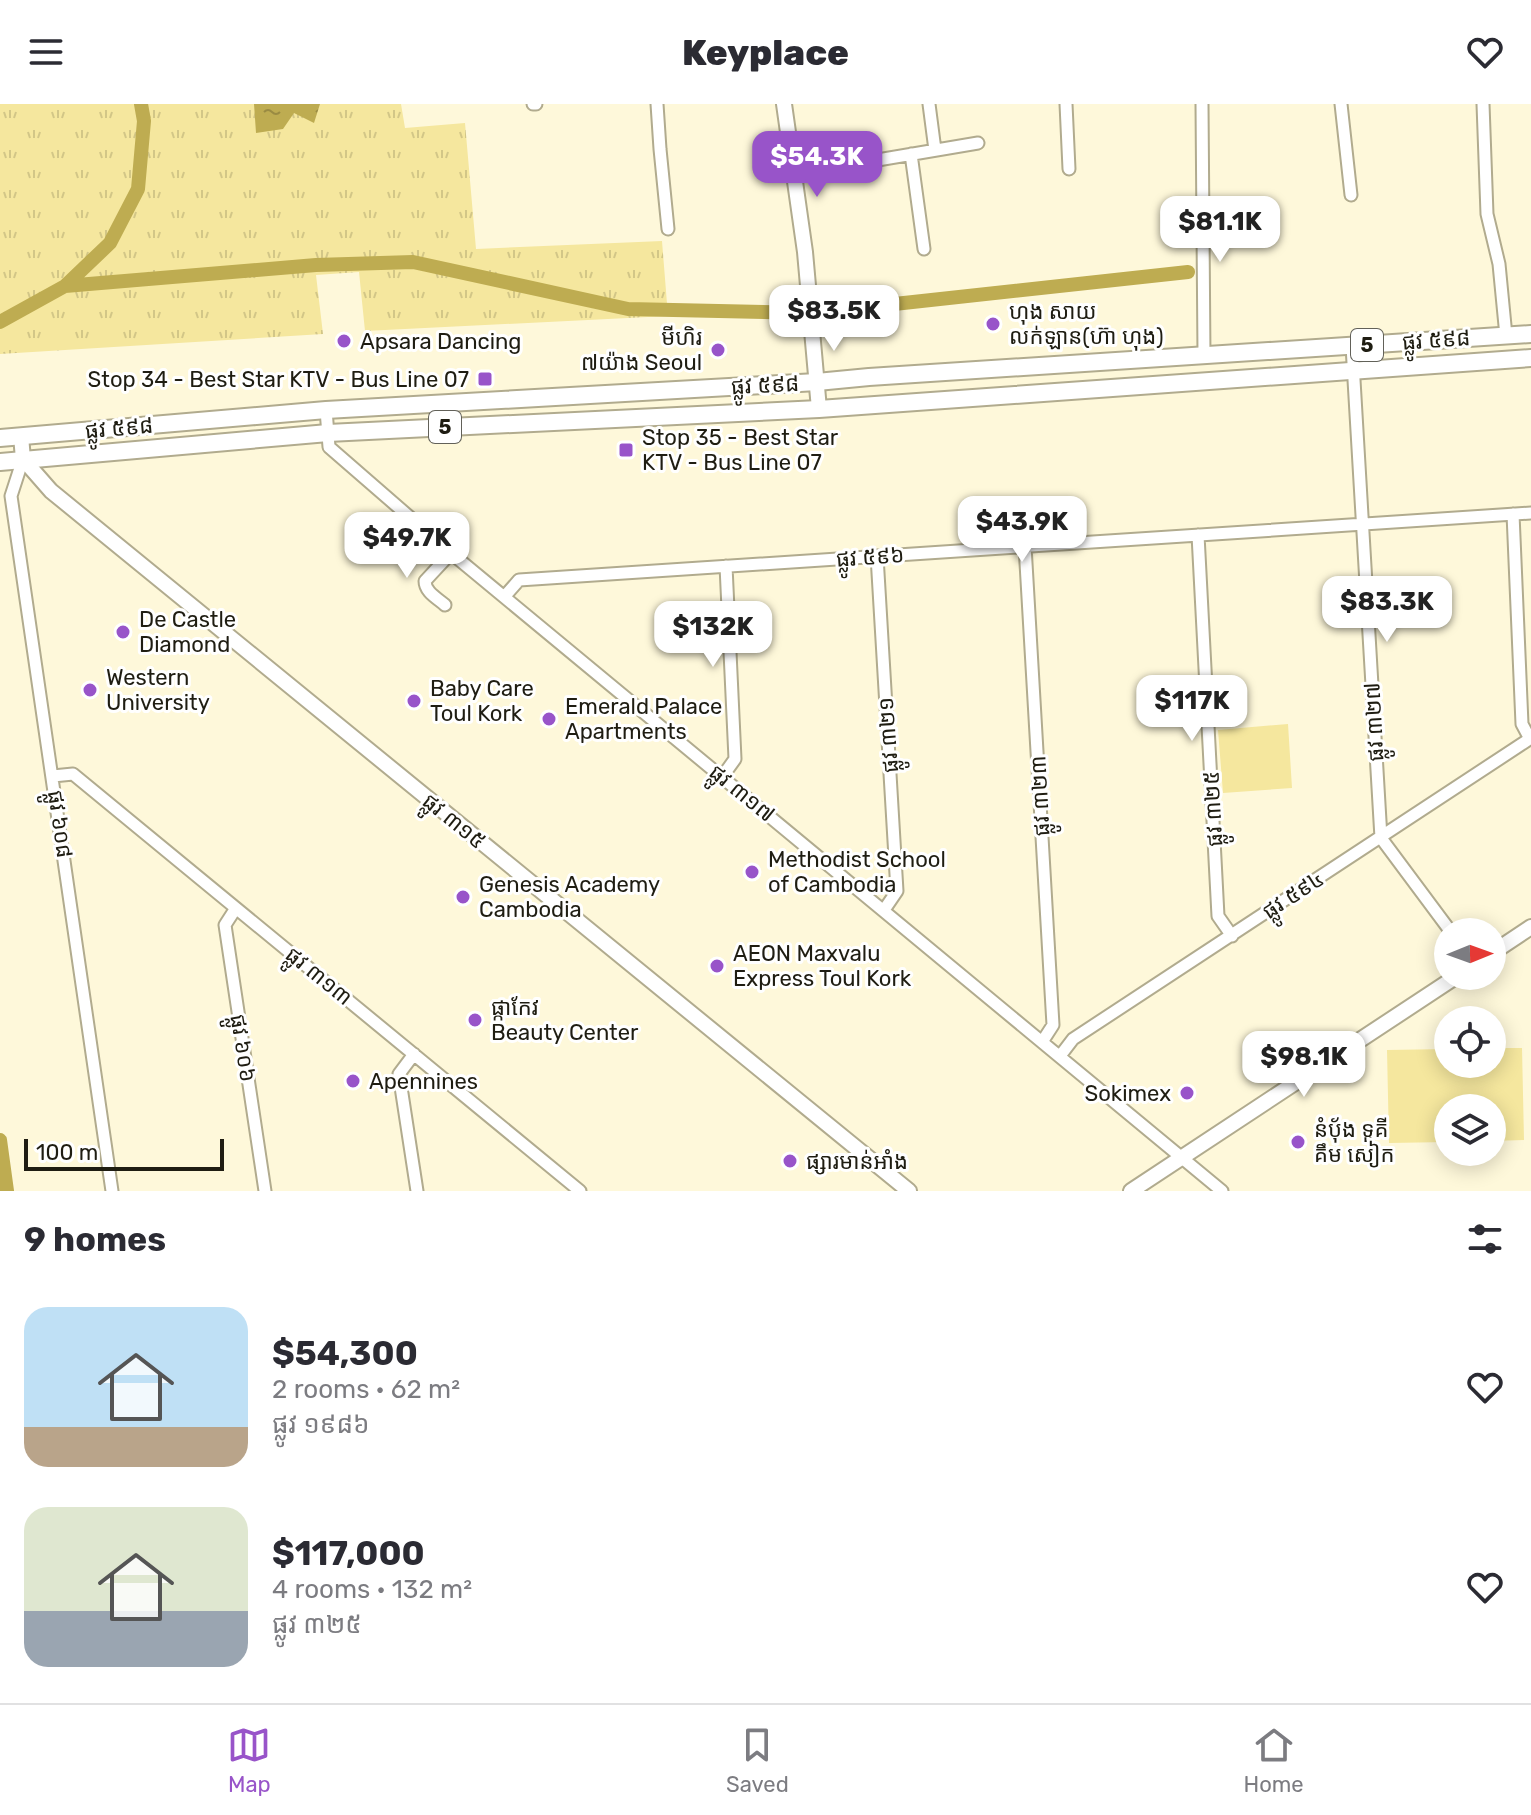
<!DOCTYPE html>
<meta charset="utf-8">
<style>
body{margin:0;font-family:Rubik,"Noto Sans Khmer",sans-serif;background:#f7f7f7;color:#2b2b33;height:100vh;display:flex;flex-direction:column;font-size:30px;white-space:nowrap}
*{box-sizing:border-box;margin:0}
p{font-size:26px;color:#7c7c81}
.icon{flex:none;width:44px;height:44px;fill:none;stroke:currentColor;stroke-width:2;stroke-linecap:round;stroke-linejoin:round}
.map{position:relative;height:1087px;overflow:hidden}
.drawer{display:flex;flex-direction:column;background:#fff;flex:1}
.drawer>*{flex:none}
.needle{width:52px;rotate:89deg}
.controls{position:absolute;left:1434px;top:814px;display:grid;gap:16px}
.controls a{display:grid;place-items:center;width:72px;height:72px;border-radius:50%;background:#fff;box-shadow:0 4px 20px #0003;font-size:40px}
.scale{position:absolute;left:24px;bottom:20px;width:200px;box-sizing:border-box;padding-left:8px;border:4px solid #1f1d12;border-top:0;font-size:22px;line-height:28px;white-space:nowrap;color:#1f1d12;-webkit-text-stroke:6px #fff;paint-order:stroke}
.price{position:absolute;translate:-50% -68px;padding:0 18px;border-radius:16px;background:#fff;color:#222;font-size:26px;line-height:52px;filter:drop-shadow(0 2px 4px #0008)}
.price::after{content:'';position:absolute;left:50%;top:48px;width:24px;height:18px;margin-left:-12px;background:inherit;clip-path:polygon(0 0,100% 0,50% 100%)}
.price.active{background:#9854c9;color:#fff}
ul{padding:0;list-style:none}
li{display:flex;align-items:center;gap:24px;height:200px;padding:0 24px}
li span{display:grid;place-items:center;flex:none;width:224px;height:160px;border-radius:24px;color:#555}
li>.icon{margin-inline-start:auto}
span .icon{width:96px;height:96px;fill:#fffc;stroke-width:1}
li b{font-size:34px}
h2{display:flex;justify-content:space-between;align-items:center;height:96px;padding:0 24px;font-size:34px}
header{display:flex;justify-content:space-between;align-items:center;height:104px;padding:0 24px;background:#fff;font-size:36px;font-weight:800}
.tab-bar{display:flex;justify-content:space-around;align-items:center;height:112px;border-top:2px solid #e1e1e2;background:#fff;font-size:22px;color:#7c7c81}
.tab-bar a{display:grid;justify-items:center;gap:4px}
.tab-bar .active{color:#9854c9}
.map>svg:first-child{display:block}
</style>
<header><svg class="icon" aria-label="menu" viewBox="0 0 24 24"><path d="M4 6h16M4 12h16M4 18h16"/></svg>Keyplace<svg class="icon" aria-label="heart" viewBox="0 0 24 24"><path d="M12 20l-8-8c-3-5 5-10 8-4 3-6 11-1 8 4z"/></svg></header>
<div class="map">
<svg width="1531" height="1087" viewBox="0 0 1531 1087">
<defs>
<pattern id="grass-tufts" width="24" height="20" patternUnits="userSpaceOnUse" patternTransform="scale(2)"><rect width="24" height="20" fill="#f5e79e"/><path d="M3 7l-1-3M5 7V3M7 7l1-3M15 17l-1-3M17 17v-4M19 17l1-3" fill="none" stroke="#d2c687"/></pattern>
<pattern id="water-ripples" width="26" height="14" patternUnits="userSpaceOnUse" patternTransform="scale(2)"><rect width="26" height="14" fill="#beac51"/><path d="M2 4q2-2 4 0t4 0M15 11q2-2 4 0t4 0" fill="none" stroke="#9a8b42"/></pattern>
</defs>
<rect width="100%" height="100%" fill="#fef8da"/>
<path fill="url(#grass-tufts)" d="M0 0H401L405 24 465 19 476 145 662 137 668 212 365 227 359 168 316 171 323 230 0 250Z"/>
<path fill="#f5e79e" d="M1288 620 1292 684 1223 689 1218 626Z
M1492 944H1522L1524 1036 1492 1037V1004H1448V1038L1389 1039 1387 946 1448 945V960H1492Z"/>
<path fill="url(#water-ripples)" d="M254 0H320L314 19 294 9 283 25 256 29Z"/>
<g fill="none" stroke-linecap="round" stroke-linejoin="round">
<path stroke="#beac51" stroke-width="14" d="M65 182 316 161 413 158 628 205 812 209 1188 168
M0 218 65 182 110 139 138 85 144 17 141 0
M0 1036 7 1087"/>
<defs>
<path id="street" d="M533 0H536
M657 0 660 45 668 125
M929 0 935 46
M1066 0 1069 65
M1202 0 1204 252
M1341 0 1351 91
M1483 0 1487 110 1499 160 1506 232
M911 50 924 145
M795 70 978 39
M1352 242 1381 734 1451 828
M326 306 329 343 451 449 1222 1087
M23 355 11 392 112 1087
M1513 410 1522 620 1530 635
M1198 431 1218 812 1232 832
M1025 442 1053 921 1042 938
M877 452 897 787 884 806
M504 493 519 476 1531 409
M445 501C437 494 425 488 425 477L451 449
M53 672 73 670 580 1087
M722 673 735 655 726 462
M236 804 225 821 265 1087
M414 950 399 970 417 1087
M1060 952 1073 935 1531 634"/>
<path id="secondary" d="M784 0 805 148 819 305
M21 332 23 355 51 387 909 1087
M1492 849 1531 823
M1131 1087 1457 872"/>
<path id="primary" d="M0 334 326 306 817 278 869 273 1531 230
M0 358 328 329 819 305 1531 254"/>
</defs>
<use href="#street" stroke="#b1ab8e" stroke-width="15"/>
<use href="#secondary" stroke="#b1ab8e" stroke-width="18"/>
<use href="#primary" stroke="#b1ab8e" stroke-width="20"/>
<use href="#street" stroke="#fff" stroke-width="11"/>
<use href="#secondary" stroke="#fff" stroke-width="14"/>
<use href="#primary" stroke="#fff" stroke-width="16"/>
</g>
<g fill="#9854c9" stroke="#fff" stroke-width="3">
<circle cx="993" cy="220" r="8"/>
<circle cx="344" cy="237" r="8"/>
<circle cx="718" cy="246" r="8"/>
<rect x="477" y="267" width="16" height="16" rx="4"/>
<rect x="618" y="338" width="16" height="16" rx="4"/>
<circle cx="123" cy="528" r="8"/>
<circle cx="90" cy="586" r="8"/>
<circle cx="414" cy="597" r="8"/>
<circle cx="549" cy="615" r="8"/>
<circle cx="752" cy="768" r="8"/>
<circle cx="463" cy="793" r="8"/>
<circle cx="717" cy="862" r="8"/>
<circle cx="475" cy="916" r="8"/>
<circle cx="353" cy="977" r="8"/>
<circle cx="1187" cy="989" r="8"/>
<circle cx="1298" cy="1038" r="8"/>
<circle cx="790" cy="1057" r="8"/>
</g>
<g text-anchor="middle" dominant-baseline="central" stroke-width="6" stroke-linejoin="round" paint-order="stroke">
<g fill="#fff" stroke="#626159" stroke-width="2">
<rect x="1351" y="225" width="32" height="32" rx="6"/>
<rect x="429" y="307" width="32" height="32" rx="6"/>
</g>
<g font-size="20" font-weight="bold" fill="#1f1d12">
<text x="1367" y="241">5</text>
<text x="445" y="323">5</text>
</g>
<g font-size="22" fill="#1f1d12" stroke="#fff" text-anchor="start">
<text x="1009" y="207">ហុង សាយ<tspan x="1009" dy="25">លក់ឡាន(ហ៊ា ហុង)</tspan></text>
<text x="702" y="233" text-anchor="end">មីហិរ<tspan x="702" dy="25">៧យ៉ាង Seoul</tspan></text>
<text x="360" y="237">Apsara Dancing</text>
<text x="469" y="275" text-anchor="end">Stop 34 - Best Star KTV - Bus Line 07</text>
<text x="642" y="333">Stop 35 - Best Star<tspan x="642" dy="25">KTV - Bus Line 07</tspan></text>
<text x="139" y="515">De Castle<tspan x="139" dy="25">Diamond</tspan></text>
<text x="106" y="573">Western<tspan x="106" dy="25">University</tspan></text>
<text x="430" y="584">Baby Care<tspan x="430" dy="25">Toul Kork</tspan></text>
<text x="565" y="602">Emerald Palace<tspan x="565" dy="25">Apartments</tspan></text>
<text x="768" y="755">Methodist School<tspan x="768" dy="25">of Cambodia</tspan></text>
<text x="479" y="780">Genesis Academy<tspan x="479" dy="25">Cambodia</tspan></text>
<text x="733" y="849">AEON Maxvalu<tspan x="733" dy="25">Express Toul Kork</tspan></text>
<text x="491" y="903">ផ្កាកែវ<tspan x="491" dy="25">Beauty Center</tspan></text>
<text x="369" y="977">Apennines</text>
<text x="1171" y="989" text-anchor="end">Sokimex</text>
<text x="1314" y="1025">នំប៉័ង ទួគី<tspan x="1314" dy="25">គឹម សៀក</tspan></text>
<text x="806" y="1057">ផ្សារមាន់អាំង</text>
</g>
<g font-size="22" fill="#1f1d12" stroke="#fff">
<text transform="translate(1436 236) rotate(-4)">ផ្លូវ ៥៩៨</text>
<text transform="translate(765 281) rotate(-3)">ផ្លូវ ៥៩៨</text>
<text transform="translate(119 324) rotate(-5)">ផ្លូវ ៥៩៨</text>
<text transform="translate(870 453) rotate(-4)">ផ្លូវ ៥៩៦</text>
<text transform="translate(1374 618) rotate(-93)">ផ្លូវ ៣២៧</text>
<text transform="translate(888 631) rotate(-94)">ផ្លូវ ៣២១</text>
<text transform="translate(742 689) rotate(39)">ផ្លូវ ៣១៧</text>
<text transform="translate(1040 692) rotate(-93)">ផ្លូវ ៣២៣</text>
<text transform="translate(1213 705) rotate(-93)">ផ្លូវ ៣២៥</text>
<text transform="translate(454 717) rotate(39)">ផ្លូវ ៣១៥</text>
<text transform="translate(60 720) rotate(82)">ផ្លូវ ៦០៨</text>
<text transform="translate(1293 791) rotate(-33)">ផ្លូវ ៥៩៤</text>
<text transform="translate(319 872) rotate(39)">ផ្លូវ ៣១៣</text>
<text transform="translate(243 944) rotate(81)">ផ្លូវ ៦០៦</text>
</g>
</g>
</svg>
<div class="controls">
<a><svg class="needle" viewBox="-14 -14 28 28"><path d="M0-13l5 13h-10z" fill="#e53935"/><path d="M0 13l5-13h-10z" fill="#7c7c81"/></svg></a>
<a><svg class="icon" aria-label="locate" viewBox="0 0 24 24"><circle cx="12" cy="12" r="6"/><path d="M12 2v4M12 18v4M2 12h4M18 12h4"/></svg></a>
<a><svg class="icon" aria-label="layers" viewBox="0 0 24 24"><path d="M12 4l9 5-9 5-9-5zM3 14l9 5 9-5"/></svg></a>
</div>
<div class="scale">100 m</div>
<b class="price active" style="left:817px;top:95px">$54.3K</b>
<b class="price" style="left:1220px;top:160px">$81.1K</b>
<b class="price" style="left:834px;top:249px">$83.5K</b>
<b class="price" style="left:1022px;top:460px">$43.9K</b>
<b class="price" style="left:407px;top:476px">$49.7K</b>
<b class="price" style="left:1387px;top:540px">$83.3K</b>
<b class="price" style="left:713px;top:565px">$132K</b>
<b class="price" style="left:1192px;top:639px">$117K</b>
<b class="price" style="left:1304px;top:995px">$98.1K</b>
</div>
<section class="drawer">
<h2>9 homes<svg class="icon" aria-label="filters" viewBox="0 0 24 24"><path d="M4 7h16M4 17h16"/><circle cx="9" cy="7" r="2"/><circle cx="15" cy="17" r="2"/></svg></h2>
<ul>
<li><span style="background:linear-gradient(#bfe0f5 75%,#b9a48a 0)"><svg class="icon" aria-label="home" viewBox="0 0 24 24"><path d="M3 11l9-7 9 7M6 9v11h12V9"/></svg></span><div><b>$54,300</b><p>2 rooms · 62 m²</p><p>ផ្លូវ ១៩៨៦</p></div><svg class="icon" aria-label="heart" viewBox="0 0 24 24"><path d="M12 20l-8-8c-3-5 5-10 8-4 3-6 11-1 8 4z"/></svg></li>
<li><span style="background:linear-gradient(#dfe7d0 65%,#9aa5b1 0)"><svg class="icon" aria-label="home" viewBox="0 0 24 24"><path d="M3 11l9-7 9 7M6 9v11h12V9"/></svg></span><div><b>$117,000</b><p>4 rooms · 132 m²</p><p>ផ្លូវ ៣២៥</p></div><svg class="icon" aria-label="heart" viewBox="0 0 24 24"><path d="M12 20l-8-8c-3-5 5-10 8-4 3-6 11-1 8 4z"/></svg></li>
</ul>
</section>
<nav class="tab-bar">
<a class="active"><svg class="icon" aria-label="map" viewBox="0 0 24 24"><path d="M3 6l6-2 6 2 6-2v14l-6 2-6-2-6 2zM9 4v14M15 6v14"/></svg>Map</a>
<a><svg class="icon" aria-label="saved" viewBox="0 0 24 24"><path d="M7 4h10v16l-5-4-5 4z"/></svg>Saved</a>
<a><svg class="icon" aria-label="home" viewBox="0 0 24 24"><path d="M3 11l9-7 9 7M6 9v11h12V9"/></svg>Home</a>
</nav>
